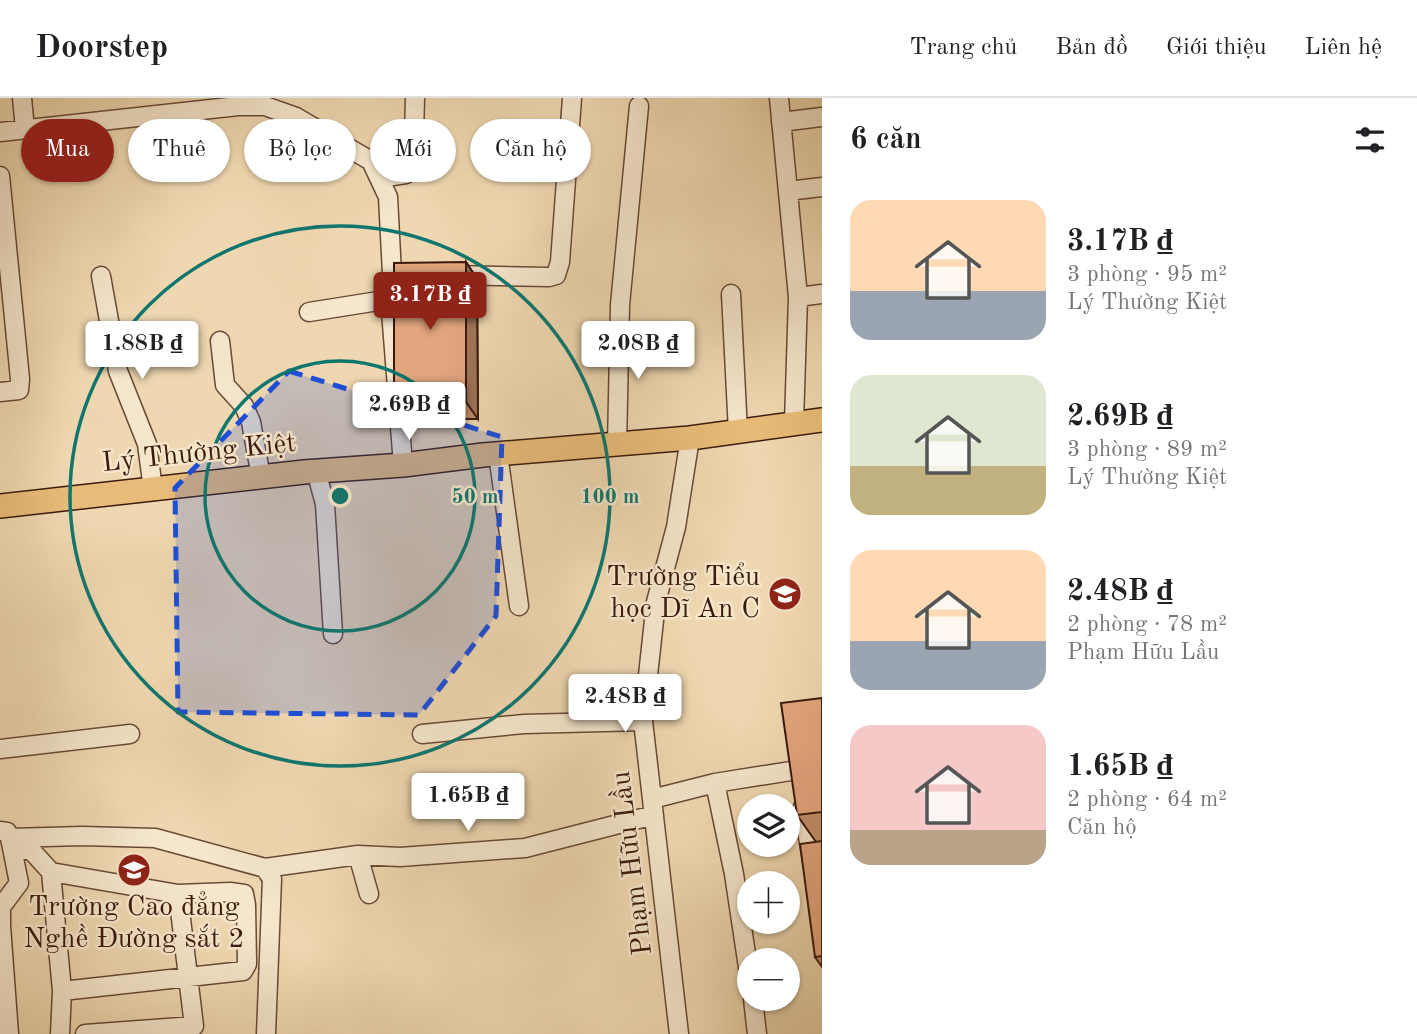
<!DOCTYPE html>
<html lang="vi">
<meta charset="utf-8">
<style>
body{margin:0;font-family:"Old Standard TT",serif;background:#f2f2f2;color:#202124;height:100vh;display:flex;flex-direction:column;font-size:26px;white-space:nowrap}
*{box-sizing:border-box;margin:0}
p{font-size:23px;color:#757577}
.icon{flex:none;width:38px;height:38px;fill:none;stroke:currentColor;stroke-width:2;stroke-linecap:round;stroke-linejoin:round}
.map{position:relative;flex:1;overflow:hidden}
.panel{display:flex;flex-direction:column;background:#fff;width:595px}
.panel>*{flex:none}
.top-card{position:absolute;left:21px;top:21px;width:665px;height:63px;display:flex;gap:14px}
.tools{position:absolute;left:737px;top:696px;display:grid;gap:14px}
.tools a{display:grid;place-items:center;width:63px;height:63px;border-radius:50%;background:#fff;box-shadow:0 2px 5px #0004;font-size:35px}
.price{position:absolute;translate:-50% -60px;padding:0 16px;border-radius:7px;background:#fff;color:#222;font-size:23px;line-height:46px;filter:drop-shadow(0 2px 4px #0008)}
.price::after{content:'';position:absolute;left:50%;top:42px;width:21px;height:16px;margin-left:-10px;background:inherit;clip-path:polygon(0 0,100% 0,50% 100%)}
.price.selected{background:#8f2418;color:#fff}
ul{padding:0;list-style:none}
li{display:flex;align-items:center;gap:21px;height:175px;padding:0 28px}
li span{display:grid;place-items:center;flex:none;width:196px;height:140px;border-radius:21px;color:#555}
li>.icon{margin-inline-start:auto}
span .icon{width:84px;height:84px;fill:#fffc;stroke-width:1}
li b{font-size:30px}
h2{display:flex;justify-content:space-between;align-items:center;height:84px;padding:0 28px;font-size:30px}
.chip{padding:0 24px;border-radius:32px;background:#fff;box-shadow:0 2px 5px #0004;font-size:24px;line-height:63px}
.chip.selected{background:#8f2418;color:#fff}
header{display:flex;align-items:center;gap:42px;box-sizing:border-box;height:98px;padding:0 35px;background:#fff;border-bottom:2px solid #e0e0e0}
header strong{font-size:33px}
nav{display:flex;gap:38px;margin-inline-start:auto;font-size:24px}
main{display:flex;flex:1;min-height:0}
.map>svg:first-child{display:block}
</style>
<header>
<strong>Doorstep</strong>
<nav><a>Trang chủ</a><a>Bản đồ</a><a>Giới thiệu</a><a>Liên hệ</a></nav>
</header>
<main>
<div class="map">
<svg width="822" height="936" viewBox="0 0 822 936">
<rect width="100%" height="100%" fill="#efd8b1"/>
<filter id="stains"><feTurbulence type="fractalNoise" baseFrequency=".00286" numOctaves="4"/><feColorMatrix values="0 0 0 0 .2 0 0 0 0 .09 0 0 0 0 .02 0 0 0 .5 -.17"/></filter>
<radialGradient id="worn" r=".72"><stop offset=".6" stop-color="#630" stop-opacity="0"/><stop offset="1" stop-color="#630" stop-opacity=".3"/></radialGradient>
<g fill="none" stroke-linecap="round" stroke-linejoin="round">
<defs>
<path id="minor" d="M22 0 25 31
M779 0 798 199 794 325
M781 24 822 19
M0 34 238 8H265L296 19 371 63 388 99 392 176 391 213 403 367
M0 78 20 281 19 292 0 294
M379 80 406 76 413 72 415 0
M788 93 822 89
M452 177 549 179 556 177 560 164 572 0
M101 178 118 273 147 346 153 391
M731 196 738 334
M798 199 822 196
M309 214 391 201
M220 243 225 287 244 308 251 324 261 379
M617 347 620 207 639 8
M498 356 519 508
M316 373 325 406 333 536
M422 636 524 626 643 623
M0 651 130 636
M715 685 734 776 749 876
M652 701 715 685 797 672
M803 709 813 768
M0 733 7 734 10 740 19 785 1 809V828L9 936
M10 740 82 738 155 740 265 770 272 781 266 936
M14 752H31L51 774 178 796 230 794 244 796 246 807 247 866 243 873 62 893 60 936
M265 770 358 757
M51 774 62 893
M369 796 358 757 400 759 525 750 654 717
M753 901 757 936
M85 936 194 928 178 796
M679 936 643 623 656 504 676 429 690 340"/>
<path id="major" d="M0 408 304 374 403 367 483 357 690 340 822 322"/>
</defs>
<use href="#minor" stroke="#684a36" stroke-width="21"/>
<use href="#major" stroke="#3b1a0d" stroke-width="26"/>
<use href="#minor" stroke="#f5e6cc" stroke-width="18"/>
<use href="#major" stroke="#e8bc78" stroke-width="23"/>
</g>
<path fill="#c38f6c" stroke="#3b1a0d" stroke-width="2" d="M466 164 477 181 478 321H406L394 305Z
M822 600V869L815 859 816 744 797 717Z"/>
<path fill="#9f7458" stroke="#3b1a0d" stroke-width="2" d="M466 164 477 181 478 321 466 304Z"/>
<path fill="#e3a67e" stroke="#3b1a0d" stroke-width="2" d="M466 164V304L394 305V165Z
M822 600V714L797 717 781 605Z
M822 743V858L815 859 800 746Z"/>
<path fill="#1d4ed8" fill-opacity="0.2" stroke="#1d4ed8" stroke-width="5" stroke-dasharray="14 9" stroke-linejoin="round" d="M289 273 502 339 496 518 419 617 178 614 175 390Z"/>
<g fill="none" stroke="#0f766e" stroke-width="3.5">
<circle cx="340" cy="398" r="135"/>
<circle cx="340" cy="398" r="270"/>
</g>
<defs>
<symbol id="school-disc" viewBox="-11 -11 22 22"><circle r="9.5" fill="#8f2418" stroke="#f5e6cc"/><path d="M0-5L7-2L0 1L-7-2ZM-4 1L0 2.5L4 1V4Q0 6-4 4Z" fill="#fff"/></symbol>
<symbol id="university-disc" viewBox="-11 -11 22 22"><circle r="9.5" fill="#8f2418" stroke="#f5e6cc"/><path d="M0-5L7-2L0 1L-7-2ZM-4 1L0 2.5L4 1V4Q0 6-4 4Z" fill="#fff"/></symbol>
</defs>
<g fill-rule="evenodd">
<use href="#school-disc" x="766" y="477" width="38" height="38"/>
<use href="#university-disc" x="115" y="753" width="38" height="38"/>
</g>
<g text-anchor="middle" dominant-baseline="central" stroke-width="5" stroke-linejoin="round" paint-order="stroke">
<g font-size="28" fill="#3b1a0d" stroke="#f5e6cc">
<text transform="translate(199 356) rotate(-6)">Lý Thường Kiệt</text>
<text transform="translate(633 765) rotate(-97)">Phạm Hữu Lầu</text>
</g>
<g font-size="28" fill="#3b1a0d" stroke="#f5e6cc" text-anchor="end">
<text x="760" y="480">Trường Tiểu<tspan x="760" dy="32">học Dĩ An C</tspan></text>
<text x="134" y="810" text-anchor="middle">Trường Cao đẳng<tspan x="134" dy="32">Nghề Đường sắt 2</tspan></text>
</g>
</g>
<circle cx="340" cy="398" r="10" fill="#0f766e" stroke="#f5e6cc" stroke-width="3.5"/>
<g font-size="21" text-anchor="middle" font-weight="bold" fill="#0f766e" stroke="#f5e6cc" stroke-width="5" stroke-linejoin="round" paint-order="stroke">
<text x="475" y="405">50 m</text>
<text x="610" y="405">100 m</text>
</g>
<rect width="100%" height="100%" filter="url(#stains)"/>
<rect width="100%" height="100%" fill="url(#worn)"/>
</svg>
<div class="tools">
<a><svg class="icon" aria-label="layers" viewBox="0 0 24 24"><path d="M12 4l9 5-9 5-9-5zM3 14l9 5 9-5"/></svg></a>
<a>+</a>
<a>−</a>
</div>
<b class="price selected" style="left:430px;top:234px">3.17B ₫</b>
<b class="price" style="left:142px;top:283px">1.88B ₫</b>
<b class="price" style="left:638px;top:283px">2.08B ₫</b>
<b class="price" style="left:409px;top:344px">2.69B ₫</b>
<b class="price" style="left:625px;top:636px">2.48B ₫</b>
<b class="price" style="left:468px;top:735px">1.65B ₫</b>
<div class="top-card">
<a class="chip selected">Mua</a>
<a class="chip">Thuê</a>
<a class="chip">Bộ lọc</a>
<a class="chip">Mới</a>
<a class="chip">Căn hộ</a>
</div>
</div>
<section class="panel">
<h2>6 căn<svg class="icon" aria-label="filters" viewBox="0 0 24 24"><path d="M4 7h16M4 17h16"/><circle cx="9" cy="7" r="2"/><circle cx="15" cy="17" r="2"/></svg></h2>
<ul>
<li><span style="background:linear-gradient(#ffd9b3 65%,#9aa5b1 0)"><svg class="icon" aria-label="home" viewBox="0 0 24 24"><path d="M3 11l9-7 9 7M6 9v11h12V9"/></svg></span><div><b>3.17B ₫</b><p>3 phòng · 95 m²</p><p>Lý Thường Kiệt</p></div></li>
<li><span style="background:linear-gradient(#dfe7d0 65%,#c2b280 0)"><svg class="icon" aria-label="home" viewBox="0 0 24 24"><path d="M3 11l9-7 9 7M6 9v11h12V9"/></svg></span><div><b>2.69B ₫</b><p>3 phòng · 89 m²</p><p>Lý Thường Kiệt</p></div></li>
<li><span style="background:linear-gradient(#ffd9b3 65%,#9aa5b1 0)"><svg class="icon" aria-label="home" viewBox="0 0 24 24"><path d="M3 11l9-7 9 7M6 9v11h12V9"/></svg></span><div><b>2.48B ₫</b><p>2 phòng · 78 m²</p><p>Phạm Hữu Lầu</p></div></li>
<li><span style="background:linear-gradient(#f6c9c9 75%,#b9a48a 0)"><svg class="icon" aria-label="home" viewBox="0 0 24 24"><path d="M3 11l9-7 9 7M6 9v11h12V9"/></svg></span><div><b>1.65B ₫</b><p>2 phòng · 64 m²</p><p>Căn hộ</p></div></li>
</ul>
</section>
</main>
